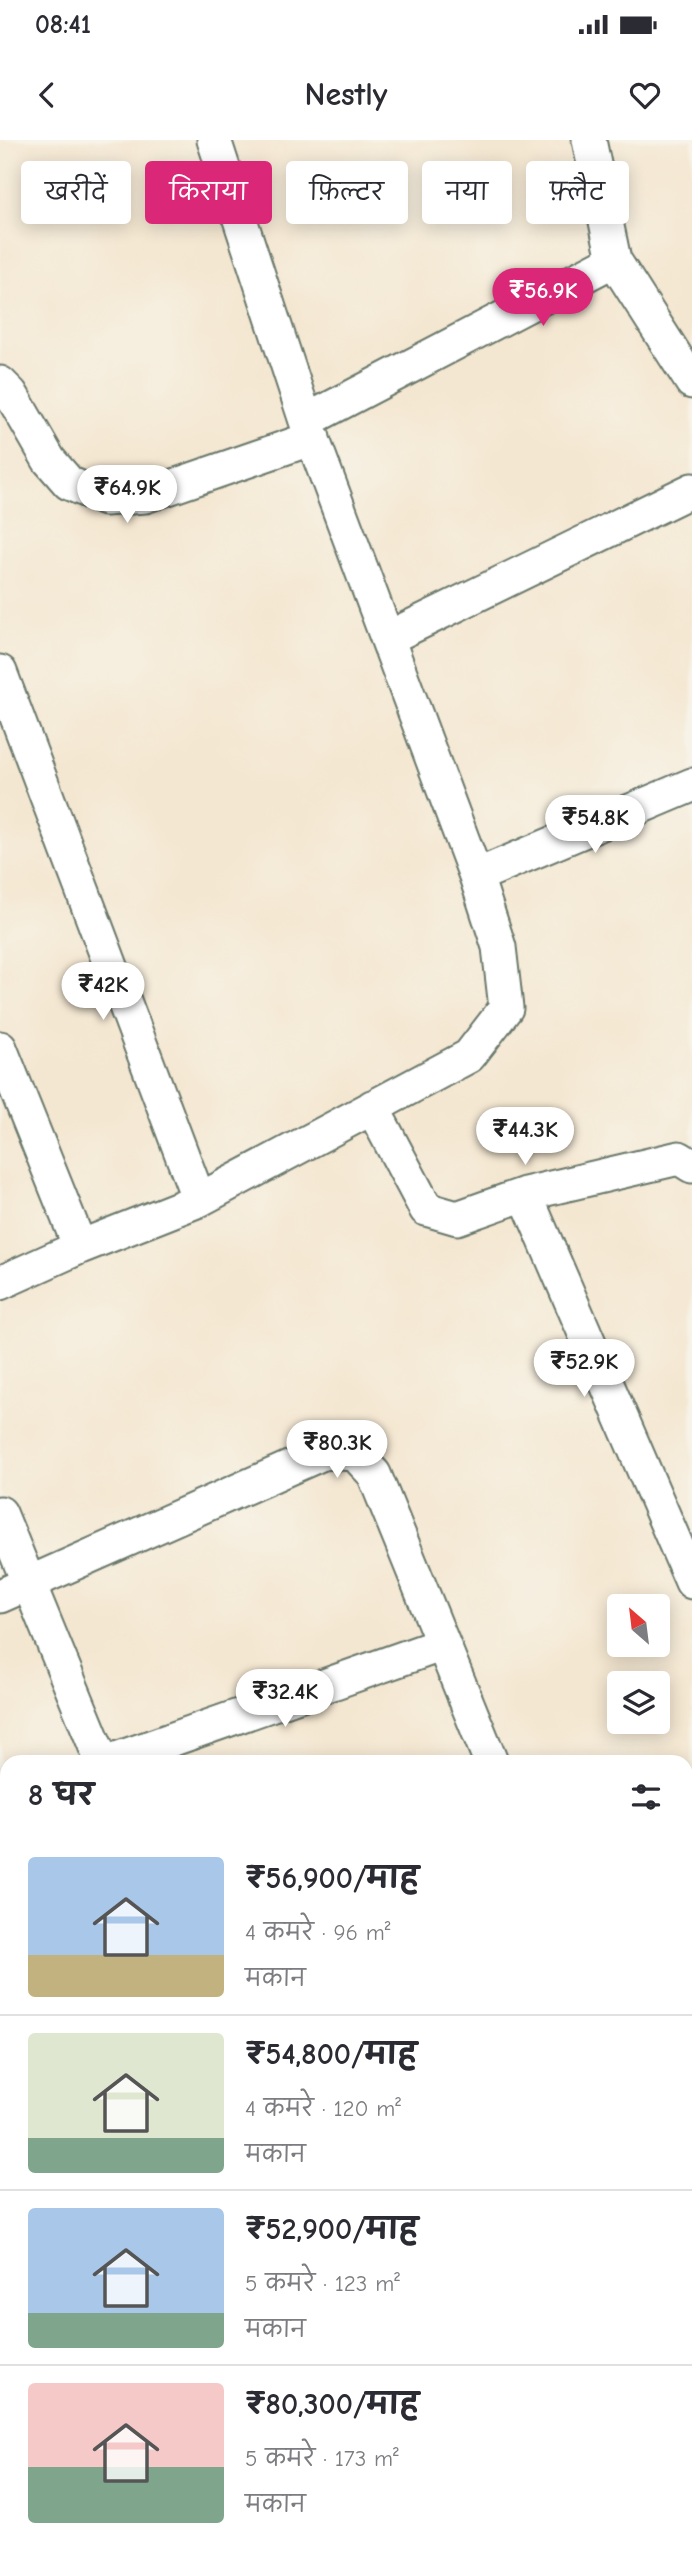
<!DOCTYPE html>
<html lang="hi">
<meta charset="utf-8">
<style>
body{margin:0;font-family:"Comic Neue","Playpen Sans Deva",sans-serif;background:#f2f2f3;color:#2b2b33;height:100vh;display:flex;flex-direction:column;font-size:26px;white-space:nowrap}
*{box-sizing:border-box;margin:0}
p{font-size:23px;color:#7c7c81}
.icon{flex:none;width:38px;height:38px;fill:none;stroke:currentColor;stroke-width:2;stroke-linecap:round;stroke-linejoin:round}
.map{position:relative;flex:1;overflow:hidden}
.drawer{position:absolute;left:0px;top:1615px;width:693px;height:800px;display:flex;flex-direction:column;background:#fff;border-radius:21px 21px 0 0;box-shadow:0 4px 18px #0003}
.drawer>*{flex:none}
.hud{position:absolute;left:21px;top:21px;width:651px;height:63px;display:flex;gap:14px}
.needle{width:46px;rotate:332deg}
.fabs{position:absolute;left:607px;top:1454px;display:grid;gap:14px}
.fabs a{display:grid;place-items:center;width:63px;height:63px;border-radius:7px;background:#fff;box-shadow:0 4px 18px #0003;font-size:35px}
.price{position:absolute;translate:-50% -60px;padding:0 16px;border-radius:24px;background:#fff;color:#222;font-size:23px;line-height:46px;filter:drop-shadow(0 2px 4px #0008)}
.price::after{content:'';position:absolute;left:50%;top:42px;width:21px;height:16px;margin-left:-10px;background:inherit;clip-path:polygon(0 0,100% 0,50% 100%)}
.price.active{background:#db2777;color:#fff}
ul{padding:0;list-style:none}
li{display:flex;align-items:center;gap:21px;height:175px;padding:0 28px}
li+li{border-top:2px solid #e1e1e2}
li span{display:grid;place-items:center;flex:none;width:196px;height:140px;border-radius:7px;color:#555}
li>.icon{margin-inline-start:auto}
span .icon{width:84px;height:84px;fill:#fffc;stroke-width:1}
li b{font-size:30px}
h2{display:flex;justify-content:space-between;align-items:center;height:84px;padding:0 28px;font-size:30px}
.tag{padding:0 24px;border-radius:7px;background:#fff;box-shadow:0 4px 18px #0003;font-size:24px;line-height:63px}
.tag.active{background:#db2777;color:#fff}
.status{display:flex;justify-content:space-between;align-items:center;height:49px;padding:0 35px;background:#fff;direction:ltr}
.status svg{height:19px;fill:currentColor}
header{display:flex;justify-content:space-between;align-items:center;height:91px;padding:0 28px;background:#fff;font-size:32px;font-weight:700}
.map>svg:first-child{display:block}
</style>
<div class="status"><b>08:41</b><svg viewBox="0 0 49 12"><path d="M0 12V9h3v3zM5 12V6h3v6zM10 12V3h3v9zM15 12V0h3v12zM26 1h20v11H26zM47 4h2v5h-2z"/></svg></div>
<header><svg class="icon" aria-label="back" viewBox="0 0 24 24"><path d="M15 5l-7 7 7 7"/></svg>Nestly<svg class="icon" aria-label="heart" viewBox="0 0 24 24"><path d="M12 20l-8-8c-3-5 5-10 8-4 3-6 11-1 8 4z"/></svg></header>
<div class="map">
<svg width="692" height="2414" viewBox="0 0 692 2414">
<rect width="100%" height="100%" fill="#f7f3e8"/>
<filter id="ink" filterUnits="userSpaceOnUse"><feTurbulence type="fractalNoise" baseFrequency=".0143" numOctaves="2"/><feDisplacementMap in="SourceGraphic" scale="14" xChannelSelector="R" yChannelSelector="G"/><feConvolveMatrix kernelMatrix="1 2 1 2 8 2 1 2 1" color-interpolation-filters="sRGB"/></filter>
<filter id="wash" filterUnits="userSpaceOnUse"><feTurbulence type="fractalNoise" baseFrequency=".00686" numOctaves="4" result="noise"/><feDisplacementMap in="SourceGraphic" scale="28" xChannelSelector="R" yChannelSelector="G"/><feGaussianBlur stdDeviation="1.57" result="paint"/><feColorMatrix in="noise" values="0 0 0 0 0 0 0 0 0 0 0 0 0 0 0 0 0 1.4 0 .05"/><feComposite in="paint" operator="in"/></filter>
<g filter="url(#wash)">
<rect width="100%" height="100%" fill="#f4e7d1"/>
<path fill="#bdc3de" d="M692 2219V2414H263L277 2408H686V2221Z"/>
<g id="blocks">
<path fill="#dcb1e4" d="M7 2311V2388L0 2392V2314Z"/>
</g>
</g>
<g filter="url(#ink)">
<use href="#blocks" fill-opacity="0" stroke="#6a786b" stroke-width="2"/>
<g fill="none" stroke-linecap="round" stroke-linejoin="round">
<defs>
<path id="service" d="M686 2354 692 2352
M191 2408 194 2414
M548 2414 562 2408
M669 2414 682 2408"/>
<path id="minor" d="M614 120 692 242
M0 243 11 254 49 320 69 343 105 359 145 356 313 298
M306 281 614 120 589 0
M388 498 692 350
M0 532 199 1060 80 1107 0 1143
M476 736 692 645
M0 908 80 1107
M372 967 426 1069 457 1078 525 1054 679 1018 692 1026
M525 1054 692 1442
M199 1060 469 916 506 868 499 807 476 736 306 281 214 0
M0 1373 102 1622
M0 1456 325 1312 355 1314 374 1334 491 1622
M108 1622 443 1504
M0 1813 7 1810
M686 2066 692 2079
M0 2193H7"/>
<path id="primary" d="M686 2122 692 2119
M686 2170 692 2168
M32 2414 46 2408
M151 2414 165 2408"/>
</defs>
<use href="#service" stroke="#6a786b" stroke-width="21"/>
<use href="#minor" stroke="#6a786b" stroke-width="37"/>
<use href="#primary" stroke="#6a786b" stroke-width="42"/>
<use href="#service" stroke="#fff" stroke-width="18"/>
<use href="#minor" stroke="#fff" stroke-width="33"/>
<use href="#primary" stroke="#febb71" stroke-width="38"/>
</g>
</g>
</svg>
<div class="fabs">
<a><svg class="needle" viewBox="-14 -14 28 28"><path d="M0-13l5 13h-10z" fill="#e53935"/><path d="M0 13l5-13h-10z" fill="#7c7c81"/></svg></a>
<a><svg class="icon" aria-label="layers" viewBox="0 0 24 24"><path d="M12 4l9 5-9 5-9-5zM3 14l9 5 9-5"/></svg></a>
</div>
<b class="price active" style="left:543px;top:188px">₹56.9K</b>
<b class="price" style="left:127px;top:385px">₹64.9K</b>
<b class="price" style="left:595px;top:715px">₹54.8K</b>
<b class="price" style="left:103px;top:882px">₹42K</b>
<b class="price" style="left:525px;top:1027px">₹44.3K</b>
<b class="price" style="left:584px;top:1259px">₹52.9K</b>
<b class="price" style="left:337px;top:1340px">₹80.3K</b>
<b class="price" style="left:285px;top:1589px">₹32.4K</b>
<div class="hud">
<a class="tag">खरीदें</a>
<a class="tag active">किराया</a>
<a class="tag">फ़िल्टर</a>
<a class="tag">नया</a>
<a class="tag">फ़्लैट</a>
</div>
<section class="drawer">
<h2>8 घर<svg class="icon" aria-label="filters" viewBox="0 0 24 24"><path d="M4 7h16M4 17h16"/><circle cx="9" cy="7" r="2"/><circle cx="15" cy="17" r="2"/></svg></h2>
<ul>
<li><span style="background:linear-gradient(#a9c7e8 70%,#c2b280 0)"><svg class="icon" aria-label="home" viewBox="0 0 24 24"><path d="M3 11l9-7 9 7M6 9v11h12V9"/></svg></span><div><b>₹56,900/माह</b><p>4 कमरे · 96 m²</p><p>मकान</p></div></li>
<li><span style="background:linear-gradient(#dfe7d0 75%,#7fa58c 0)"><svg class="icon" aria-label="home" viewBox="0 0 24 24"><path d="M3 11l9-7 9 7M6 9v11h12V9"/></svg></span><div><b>₹54,800/माह</b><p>4 कमरे · 120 m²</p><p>मकान</p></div></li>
<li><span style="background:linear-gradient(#a9c7e8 75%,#7fa58c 0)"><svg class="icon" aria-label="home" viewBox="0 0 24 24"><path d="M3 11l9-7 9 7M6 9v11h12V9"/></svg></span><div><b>₹52,900/माह</b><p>5 कमरे · 123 m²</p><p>मकान</p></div></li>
<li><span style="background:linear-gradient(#f6c9c9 60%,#7fa58c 0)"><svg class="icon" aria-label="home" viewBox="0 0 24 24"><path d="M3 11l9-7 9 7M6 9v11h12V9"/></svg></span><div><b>₹80,300/माह</b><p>5 कमरे · 173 m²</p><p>मकान</p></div></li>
</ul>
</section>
</div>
